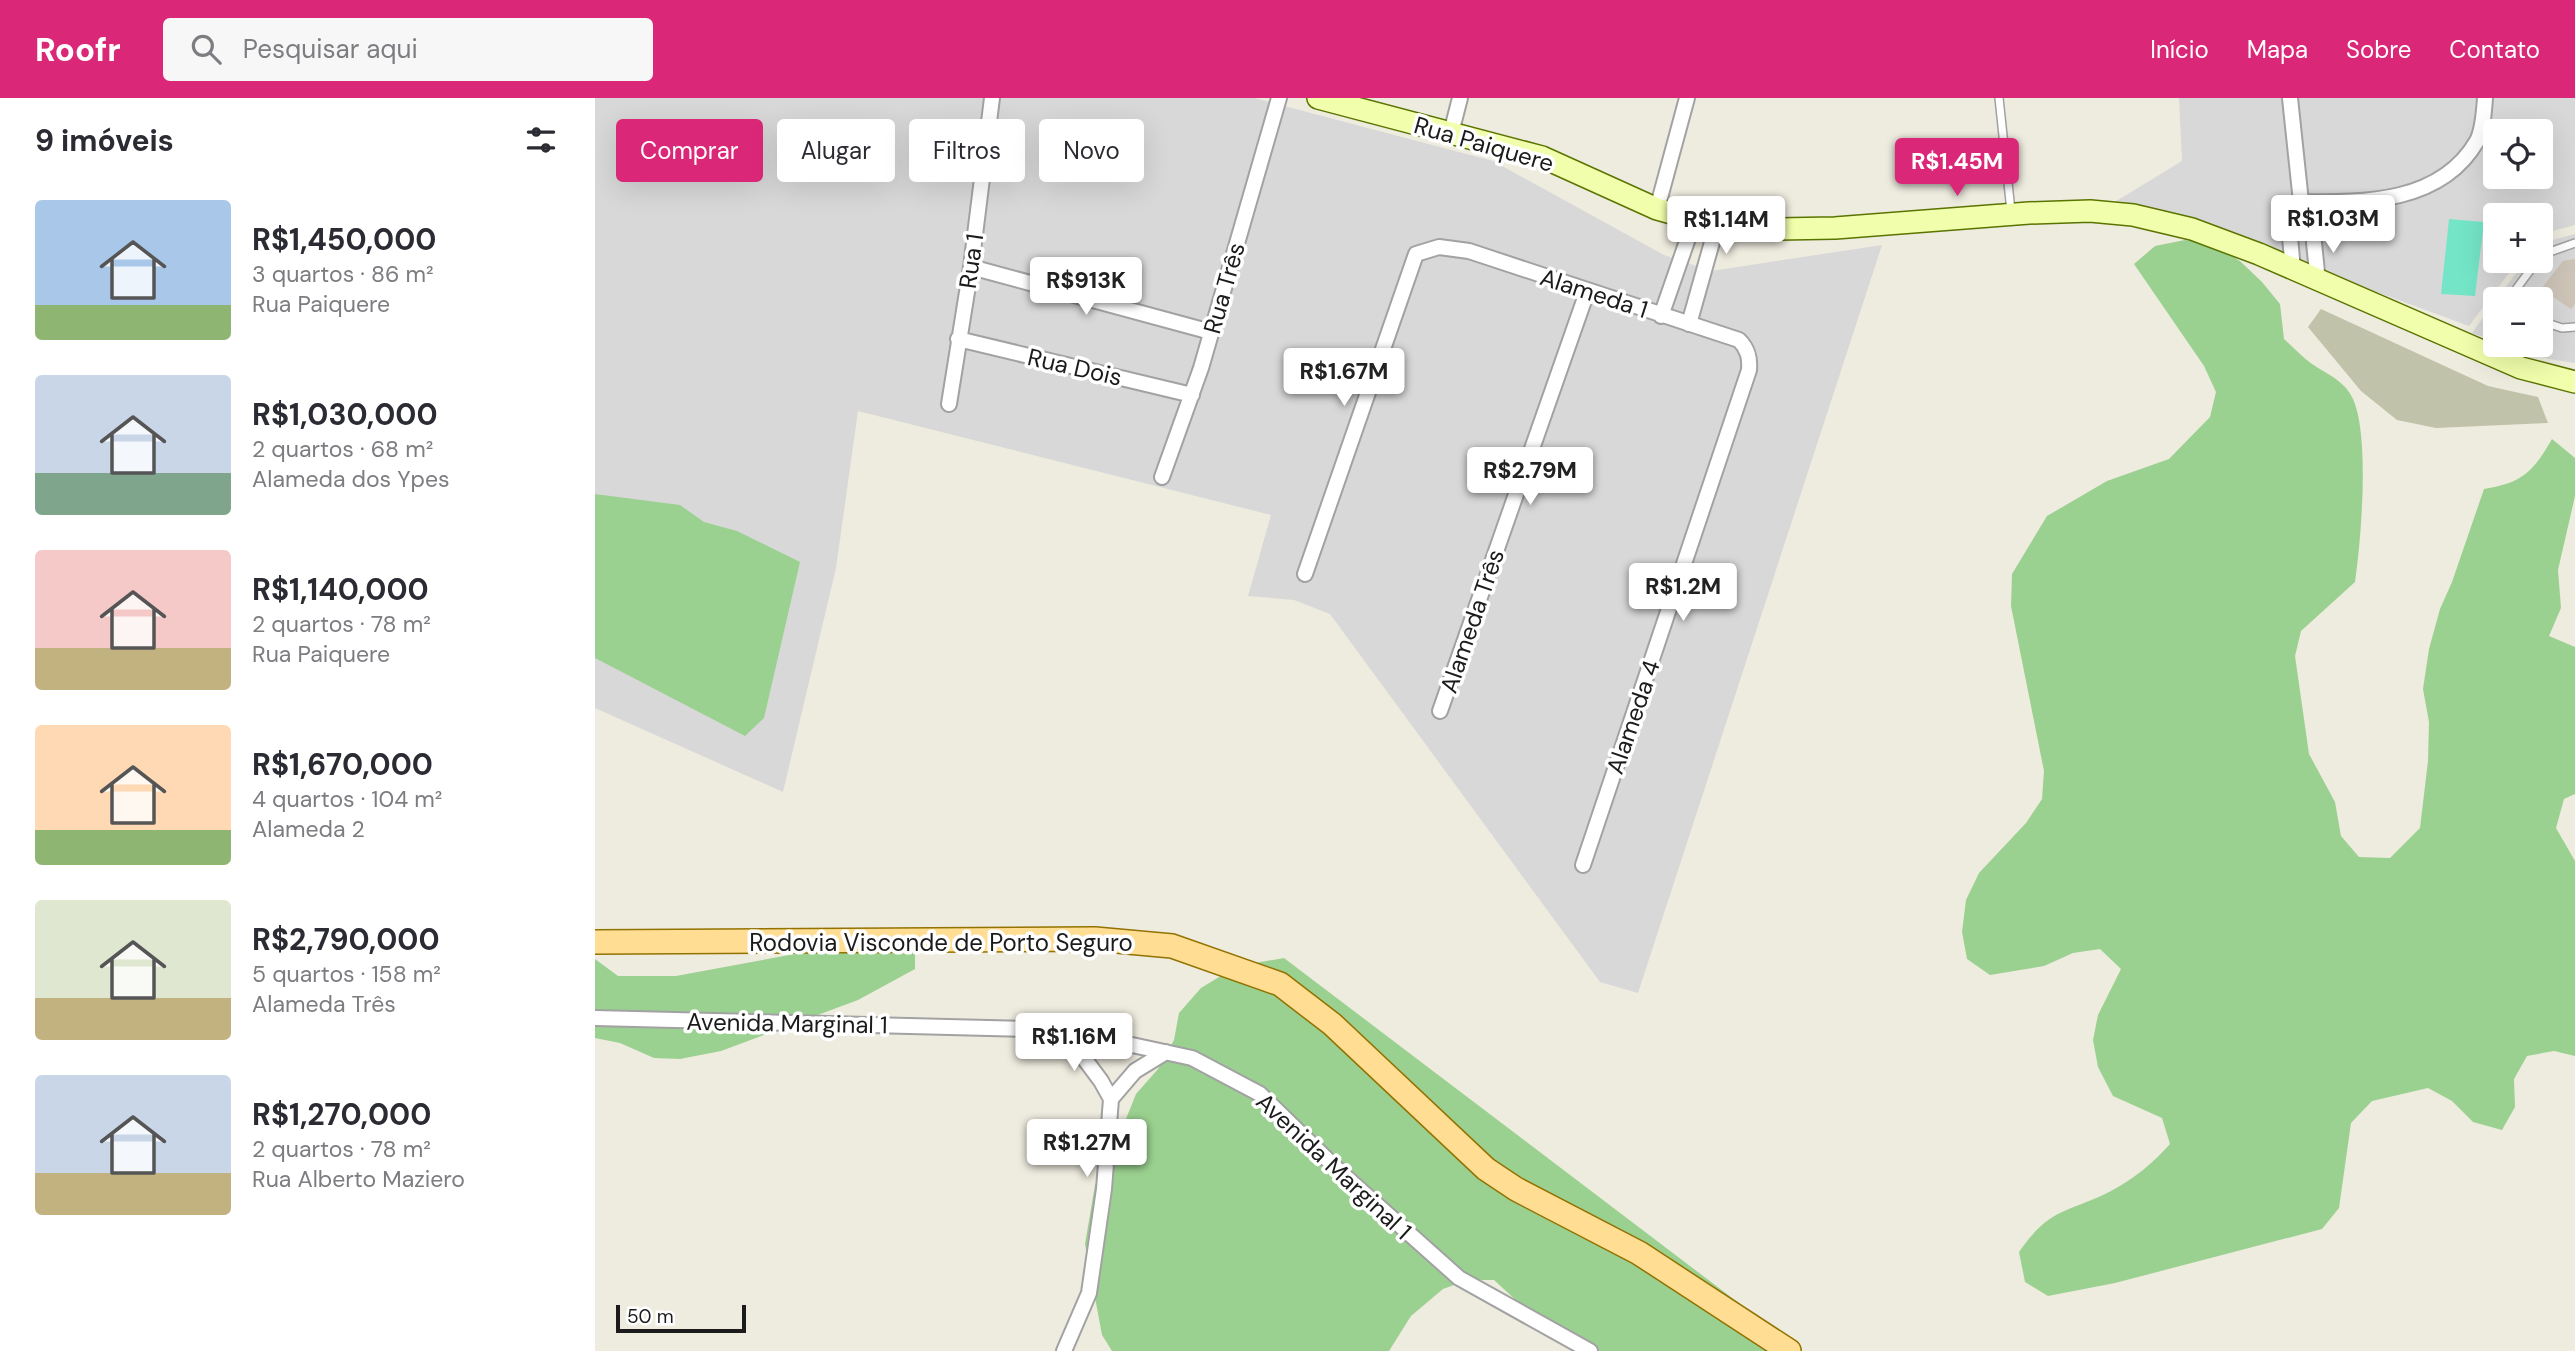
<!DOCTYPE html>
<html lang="pt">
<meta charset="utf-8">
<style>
body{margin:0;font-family:"DM Sans",sans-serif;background:#f7f7f7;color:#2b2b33;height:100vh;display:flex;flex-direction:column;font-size:26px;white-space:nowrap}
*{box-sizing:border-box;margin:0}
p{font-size:23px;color:#7c7c81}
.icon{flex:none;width:38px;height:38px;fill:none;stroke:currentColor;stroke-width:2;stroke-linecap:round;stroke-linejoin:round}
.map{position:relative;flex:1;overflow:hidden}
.details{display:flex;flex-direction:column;background:#fff;width:595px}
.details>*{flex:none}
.banner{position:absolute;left:21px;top:21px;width:665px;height:63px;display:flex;gap:14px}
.tools{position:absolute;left:1888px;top:21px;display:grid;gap:14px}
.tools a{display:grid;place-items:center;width:70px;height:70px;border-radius:7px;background:#fff;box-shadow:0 7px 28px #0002;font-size:35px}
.scale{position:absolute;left:21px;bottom:18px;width:130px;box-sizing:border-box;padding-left:7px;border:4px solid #1b1b1b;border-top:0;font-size:19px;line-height:24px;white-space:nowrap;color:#1b1b1b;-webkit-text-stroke:5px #fff;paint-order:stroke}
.price{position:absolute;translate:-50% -60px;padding:0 16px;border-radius:7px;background:#fff;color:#222;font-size:23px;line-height:46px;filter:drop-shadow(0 2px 4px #0008)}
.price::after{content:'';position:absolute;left:50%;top:42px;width:21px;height:16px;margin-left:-10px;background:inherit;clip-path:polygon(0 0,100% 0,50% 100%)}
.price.active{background:#db2777;color:#fff}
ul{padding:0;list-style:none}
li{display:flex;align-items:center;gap:21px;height:175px;padding:0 35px}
li span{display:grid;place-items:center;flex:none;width:196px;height:140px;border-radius:7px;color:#555}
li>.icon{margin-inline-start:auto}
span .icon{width:84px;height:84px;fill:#fffc;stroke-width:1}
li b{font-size:30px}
h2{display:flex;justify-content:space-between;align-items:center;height:84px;padding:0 35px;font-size:30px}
.pill{padding:0 24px;border-radius:7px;background:#fff;box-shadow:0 7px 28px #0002;font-size:24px;line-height:63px}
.pill.active{background:#db2777;color:#fff}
header{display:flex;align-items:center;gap:42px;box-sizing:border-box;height:98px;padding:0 35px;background:#db2777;color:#fff}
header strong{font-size:33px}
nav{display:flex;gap:38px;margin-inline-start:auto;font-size:24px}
.search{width:490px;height:63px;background:#f7f7f7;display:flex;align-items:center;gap:18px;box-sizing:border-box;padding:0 24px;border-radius:7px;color:#7c7c81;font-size:26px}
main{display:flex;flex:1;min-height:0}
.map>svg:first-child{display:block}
</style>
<header>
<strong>Roofr</strong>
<div class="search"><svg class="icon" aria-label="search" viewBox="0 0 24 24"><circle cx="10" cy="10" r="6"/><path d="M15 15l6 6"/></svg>Pesquisar aqui</div>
<nav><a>Início</a><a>Mapa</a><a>Sobre</a><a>Contato</a></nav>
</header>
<main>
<section class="details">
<h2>9 imóveis<svg class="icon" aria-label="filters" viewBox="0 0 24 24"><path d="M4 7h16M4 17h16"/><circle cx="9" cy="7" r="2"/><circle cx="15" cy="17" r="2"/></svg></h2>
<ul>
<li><span style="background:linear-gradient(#a9c7e8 75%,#8fb573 0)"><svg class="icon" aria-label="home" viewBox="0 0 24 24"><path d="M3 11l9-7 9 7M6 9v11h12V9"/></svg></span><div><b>R$1,450,000</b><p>3 quartos · 86 m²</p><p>Rua Paiquere</p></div></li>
<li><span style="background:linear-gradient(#c9d6e8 70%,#7fa58c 0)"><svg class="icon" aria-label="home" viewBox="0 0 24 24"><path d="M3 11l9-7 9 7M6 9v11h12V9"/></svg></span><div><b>R$1,030,000</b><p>2 quartos · 68 m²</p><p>Alameda dos Ypes</p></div></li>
<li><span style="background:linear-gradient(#f6c9c9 70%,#c2b280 0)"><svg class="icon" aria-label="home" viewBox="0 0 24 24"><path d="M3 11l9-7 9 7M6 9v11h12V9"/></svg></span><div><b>R$1,140,000</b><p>2 quartos · 78 m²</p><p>Rua Paiquere</p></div></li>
<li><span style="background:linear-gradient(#ffd9b3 75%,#8fb573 0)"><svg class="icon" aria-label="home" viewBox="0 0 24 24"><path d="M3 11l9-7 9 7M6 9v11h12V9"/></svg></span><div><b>R$1,670,000</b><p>4 quartos · 104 m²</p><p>Alameda 2</p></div></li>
<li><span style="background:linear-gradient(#dfe7d0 70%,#c2b280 0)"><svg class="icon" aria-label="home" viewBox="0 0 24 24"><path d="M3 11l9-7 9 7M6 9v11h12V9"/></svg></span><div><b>R$2,790,000</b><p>5 quartos · 158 m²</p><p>Alameda Três</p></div></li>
<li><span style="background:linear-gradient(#c9d6e8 70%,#c2b280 0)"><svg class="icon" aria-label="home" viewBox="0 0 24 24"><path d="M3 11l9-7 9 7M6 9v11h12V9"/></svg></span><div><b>R$1,270,000</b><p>2 quartos · 78 m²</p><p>Rua Alberto Maziero</p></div></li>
</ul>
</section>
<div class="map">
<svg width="1980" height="1253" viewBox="0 0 1980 1253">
<rect width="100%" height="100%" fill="#eeebdf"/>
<path fill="#d9d8d8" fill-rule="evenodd" d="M0 0H659L898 63 1069 157 1116 173 1287 147 1043 895 1005 884 735 516 699 502 653 498 676 417 263 313 241 470 188 694 0 610Z
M1584 0H1980V127L1946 136V117H1900V163H1923L1874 228 1741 179 1518 105 1587 63ZM1900 33H1946V79H1900Z
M1980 136V265L1953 261 1912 247H1946V201H1902L1930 163H1946V145Z
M1900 203V243L1877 235Z"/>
<path fill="#c0c3aa" d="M1726 211 1893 288 1943 299 1953 325 1841 330 1802 322 1766 293 1713 229Z"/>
<path fill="#9bd190" d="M1590 142 1622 147 1646 164 1667 184 1685 206 1689 241C1698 249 1707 259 1717 266 1732 276 1750 283 1758 301 1775 339 1766 442 1760 484L1706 533 1700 558 1714 656 1740 704 1746 738 1764 759 1795 760 1825 730 1833 663 1834 624 1828 591 1834 551 1845 511 1857 484 1889 391C1927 385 1938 374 1957 341L1980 360V398L1963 472 1966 510 1954 538 1980 549V696L1969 701 1961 730 1980 763V958L1959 953 1932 958 1919 981 1920 1009 1907 1032 1878 1024 1857 1003 1833 990 1777 1003 1756 1025 1744 1110 1727 1131 1520 1185 1453 1198 1430 1184 1424 1154C1456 1108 1471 1116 1516 1093 1539 1081 1558 1065 1575 1046L1567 1020 1518 998 1503 969 1498 942 1503 917 1526 871 1505 851 1478 855 1449 868 1395 877 1372 861 1367 834 1371 802 1384 775 1431 725 1447 701 1449 673 1416 508 1417 476 1452 418 1512 383 1574 361 1615 319 1621 294 1609 268 1539 166 1560 148Z
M0 396 85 407 109 424 142 433 205 464 169 620 150 638 0 560Z
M320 845V871L263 902 126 953 85 961 59 960 25 945 0 940V861L23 878H81L238 849Z
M689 860 1207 1253H997L923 1204 899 1182H873L848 1191 816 1218 794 1253H517L507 1237 490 1146 500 1087 516 1058 541 996 563 971 579 942 584 915 606 890 629 876 654 866Z"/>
<path fill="#74e5c7" d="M1949 22 1951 79 1928 81 1946 79V33H1926V24Z
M1854 121 1889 124 1880 198 1846 196Z"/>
<path fill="#cec4b8" d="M1980 161V206L1976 211 1946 191 1968 163Z"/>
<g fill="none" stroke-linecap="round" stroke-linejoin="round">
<defs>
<path id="lane" d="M1404 0 1416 113
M1946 157 1980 145
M1919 201 1916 198 1942 163
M1946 223 1967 230 1980 229"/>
<path id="street" d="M1695 0 1706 104
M856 35 865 0
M1706 104C1770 105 1846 105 1882 43 1888 32 1889 13 1890 0
M1706 104 1716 115 1723 184
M1062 111 1092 0
M376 169 616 234
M1698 172 1693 117 1706 104
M1066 218 1099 123
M1094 226 1121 130
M363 241 597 297
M354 306 376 169 397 0
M567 379 606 270 684 0
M710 476 821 156 844 149 874 153 1144 242C1153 251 1155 260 1154 272L988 767
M845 613 992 194
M0 920 468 932 597 960 665 996 744 1073 864 1180 995 1253
M468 932 506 983 516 1001
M469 1253 494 1195 509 1091 516 1001 540 973 571 954"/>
<path id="secondary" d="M723 0 947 59 1062 111 1136 132 1240 130 1434 115 1495 113 1538 117 1597 131 1664 156 1926 270 1980 284"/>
<path id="primary" d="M0 844 500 841 577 848 685 886 737 926 891 1071 921 1091 1044 1155 1194 1253"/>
</defs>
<use href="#lane" stroke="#a2a2a2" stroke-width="10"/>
<use href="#street" stroke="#a2a2a2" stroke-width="18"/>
<use href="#secondary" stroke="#5a7400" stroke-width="24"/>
<use href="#primary" stroke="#927200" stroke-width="26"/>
<use href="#lane" stroke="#fff" stroke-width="7"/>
<use href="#street" stroke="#fff" stroke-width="14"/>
<use href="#secondary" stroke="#f1ffac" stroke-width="21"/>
<use href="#primary" stroke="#ffdd93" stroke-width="23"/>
</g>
<g text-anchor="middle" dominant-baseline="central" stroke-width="7" stroke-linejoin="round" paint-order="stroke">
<g font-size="24" fill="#1b1b1b" stroke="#fff">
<text transform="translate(889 46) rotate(16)">Rua Paiquere</text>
<text transform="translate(376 163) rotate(-82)">Rua 1</text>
<text transform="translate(629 190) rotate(-74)">Rua Três</text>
<text transform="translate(999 195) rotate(18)">Alameda 1</text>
<text transform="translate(480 269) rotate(13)">Rua Dois</text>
<text transform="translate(877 523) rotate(-71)">Alameda Três</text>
<text transform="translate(1038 619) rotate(-71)">Alameda 4</text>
<text x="346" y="844">Rodovia Visconde de Porto Seguro</text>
<text transform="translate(192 925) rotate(1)">Avenida Marginal 1</text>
<text transform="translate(739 1068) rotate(43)">Avenida Marginal 1</text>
</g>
</g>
</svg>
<div class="tools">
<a><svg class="icon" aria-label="locate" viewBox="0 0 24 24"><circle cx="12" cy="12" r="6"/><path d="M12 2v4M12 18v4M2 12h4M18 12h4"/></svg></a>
<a>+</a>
<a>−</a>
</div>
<div class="scale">50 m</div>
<b class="price active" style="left:1362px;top:100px">R$1.45M</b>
<b class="price" style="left:1738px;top:157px">R$1.03M</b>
<b class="price" style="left:1131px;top:158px">R$1.14M</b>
<b class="price" style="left:491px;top:219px">R$913K</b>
<b class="price" style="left:749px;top:310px">R$1.67M</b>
<b class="price" style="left:935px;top:409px">R$2.79M</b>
<b class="price" style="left:1088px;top:525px">R$1.2M</b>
<b class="price" style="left:479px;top:975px">R$1.16M</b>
<b class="price" style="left:492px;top:1081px">R$1.27M</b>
<div class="banner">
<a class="pill active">Comprar</a>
<a class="pill">Alugar</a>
<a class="pill">Filtros</a>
<a class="pill">Novo</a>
</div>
</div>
</main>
